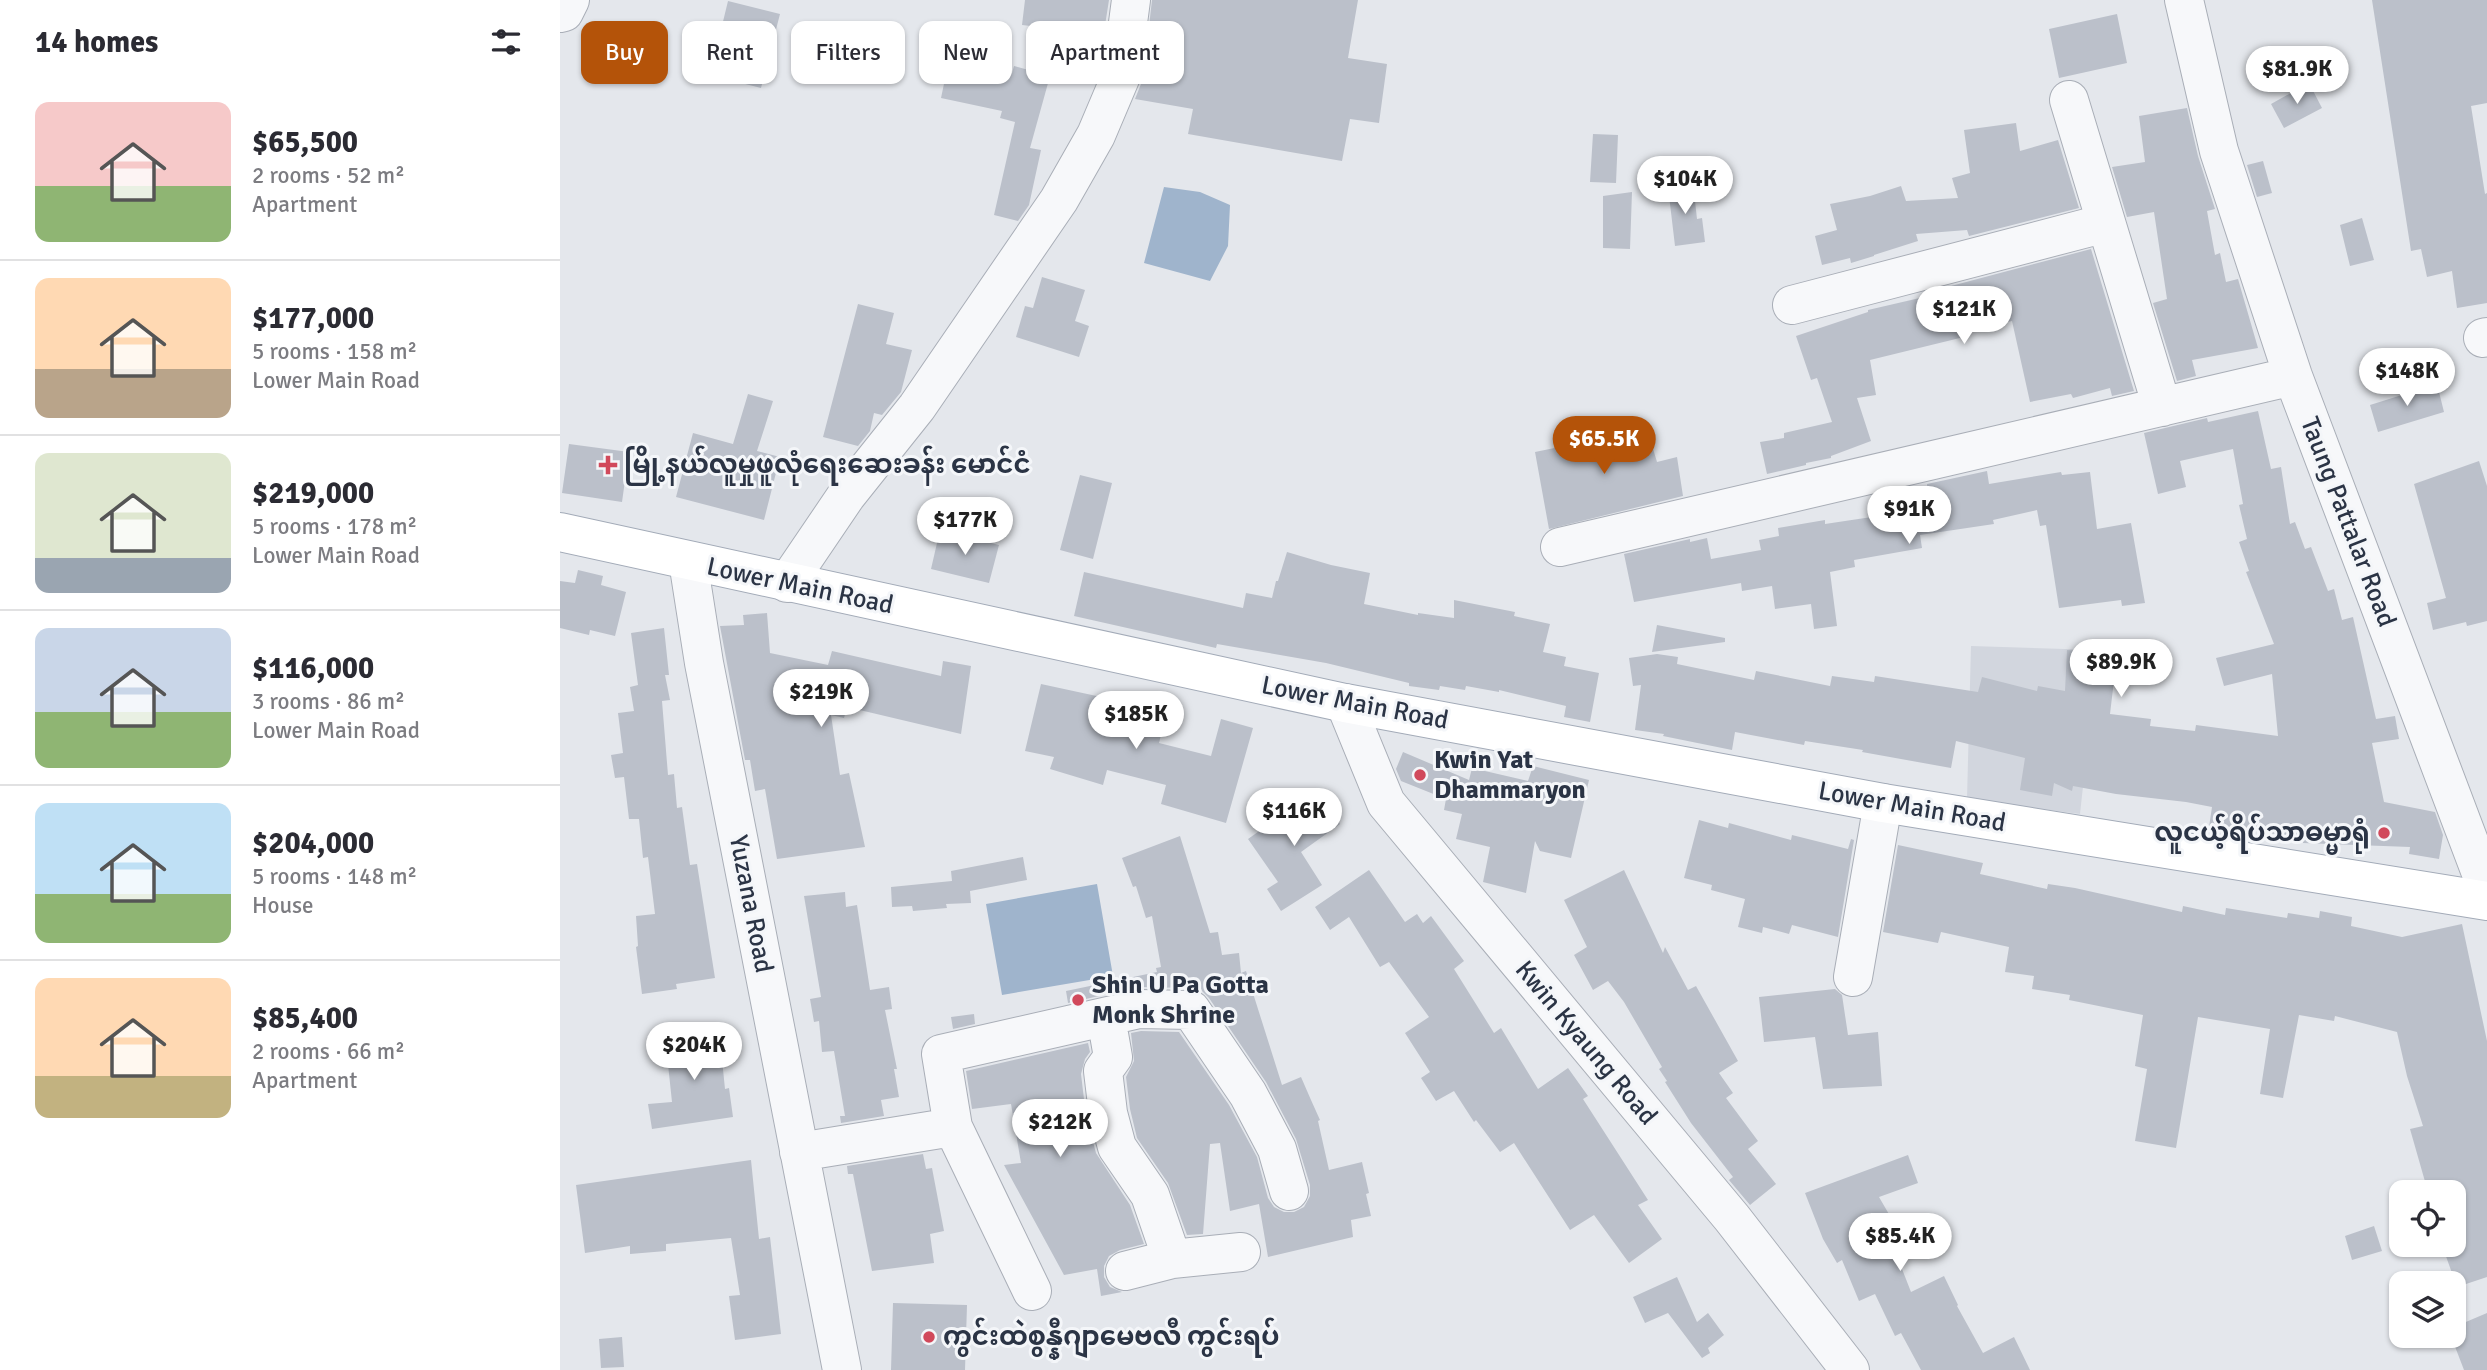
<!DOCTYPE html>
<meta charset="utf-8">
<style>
body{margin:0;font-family:Signika,"Noto Sans Myanmar",sans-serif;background:#f2f2f3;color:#2b2b33;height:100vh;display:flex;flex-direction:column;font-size:26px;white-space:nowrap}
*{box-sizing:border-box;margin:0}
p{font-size:23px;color:#7c7c81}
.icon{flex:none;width:38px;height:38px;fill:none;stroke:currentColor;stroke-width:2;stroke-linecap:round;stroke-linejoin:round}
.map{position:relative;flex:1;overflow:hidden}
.drawer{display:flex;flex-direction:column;background:#fff;width:560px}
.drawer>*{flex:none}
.hud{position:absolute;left:21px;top:21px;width:665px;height:63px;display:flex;gap:14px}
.tools{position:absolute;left:1829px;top:1180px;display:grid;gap:14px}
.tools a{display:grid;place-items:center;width:77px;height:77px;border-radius:14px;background:#fff;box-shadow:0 2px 5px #0004;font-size:35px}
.price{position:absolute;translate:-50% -60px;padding:0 16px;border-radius:24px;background:#fff;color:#222;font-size:23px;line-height:46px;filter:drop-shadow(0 2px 4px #0008)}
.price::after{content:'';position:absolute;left:50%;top:42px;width:21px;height:16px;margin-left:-10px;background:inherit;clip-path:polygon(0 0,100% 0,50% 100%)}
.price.current{background:#b45309;color:#fff}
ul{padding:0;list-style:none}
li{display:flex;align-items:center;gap:21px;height:175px;padding:0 35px}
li+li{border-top:2px solid #e1e1e2}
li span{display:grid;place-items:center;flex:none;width:196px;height:140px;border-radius:14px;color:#555}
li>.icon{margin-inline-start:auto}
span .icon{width:84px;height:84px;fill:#fffc;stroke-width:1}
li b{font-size:30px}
h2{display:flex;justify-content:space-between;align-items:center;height:84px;padding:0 35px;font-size:30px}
.tag{padding:0 24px;border-radius:14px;background:#fff;box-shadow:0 2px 5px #0004;font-size:24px;line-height:63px}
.tag.current{background:#b45309;color:#fff}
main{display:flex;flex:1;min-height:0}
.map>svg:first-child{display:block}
</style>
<main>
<section class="drawer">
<h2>14 homes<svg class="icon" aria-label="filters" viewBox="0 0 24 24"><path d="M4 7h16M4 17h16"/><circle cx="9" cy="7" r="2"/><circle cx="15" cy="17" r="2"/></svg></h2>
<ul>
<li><span style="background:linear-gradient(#f6c9c9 60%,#8fb573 0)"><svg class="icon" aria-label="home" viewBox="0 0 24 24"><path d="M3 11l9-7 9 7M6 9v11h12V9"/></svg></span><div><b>$65,500</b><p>2 rooms · 52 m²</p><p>Apartment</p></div></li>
<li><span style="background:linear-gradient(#ffd9b3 65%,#b9a48a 0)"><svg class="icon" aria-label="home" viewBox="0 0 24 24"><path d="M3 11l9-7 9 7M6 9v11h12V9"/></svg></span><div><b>$177,000</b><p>5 rooms · 158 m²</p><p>Lower Main Road</p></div></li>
<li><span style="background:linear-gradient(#dfe7d0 75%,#9aa5b1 0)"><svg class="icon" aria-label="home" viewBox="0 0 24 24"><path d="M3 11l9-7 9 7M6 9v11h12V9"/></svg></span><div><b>$219,000</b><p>5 rooms · 178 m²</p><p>Lower Main Road</p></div></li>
<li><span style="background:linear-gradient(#c9d6e8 60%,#8fb573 0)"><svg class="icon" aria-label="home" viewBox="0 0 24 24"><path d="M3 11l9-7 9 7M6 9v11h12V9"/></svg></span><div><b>$116,000</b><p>3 rooms · 86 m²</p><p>Lower Main Road</p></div></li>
<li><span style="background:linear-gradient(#bfe0f5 65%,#8fb573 0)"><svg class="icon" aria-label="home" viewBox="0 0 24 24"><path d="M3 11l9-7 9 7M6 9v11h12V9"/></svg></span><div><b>$204,000</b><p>5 rooms · 148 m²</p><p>House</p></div></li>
<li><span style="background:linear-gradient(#ffd9b3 70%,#c2b280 0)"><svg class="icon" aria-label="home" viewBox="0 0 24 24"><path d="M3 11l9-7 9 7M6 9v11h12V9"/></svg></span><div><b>$85,400</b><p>2 rooms · 66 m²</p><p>Apartment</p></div></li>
</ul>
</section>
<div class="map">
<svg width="1927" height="1370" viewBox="0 0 1927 1370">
<rect width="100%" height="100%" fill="#e4e7ec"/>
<path fill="#d2d6de" d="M1411 646 1538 650 1520 814 1407 799Z"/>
<path fill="#9fb4cc" d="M604 187 640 192 670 205 668 246 650 281 584 263Z
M537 884 553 976 442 995 426 904Z"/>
<path fill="#bbc0ca" d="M465 0H549L537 76 502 71 507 30 462 25Z
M592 0H798L788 58 827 64 819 123 790 119 782 161 628 134 633 109 575 99 583 79Z
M1812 0H1927V103L1911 106 1925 194 1927 193V303L1897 308 1892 271 1867 277 1861 249 1851 251Z
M168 1 220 14 201 88 150 75Z
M1557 14 1567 63 1499 78 1489 29Z
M389 60 452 73 454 66 490 76 470 148 481 150 469 205 458 221 434 215 455 122 440 118 442 111 381 98Z
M1749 83 1762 108 1724 128 1711 104Z
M1627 108 1638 156 1655 209 1647 211 1655 255 1660 253 1666 282 1678 279 1698 348 1632 360 1636 376 1617 381 1593 303 1607 299 1594 212 1567 217 1552 167 1585 162 1579 116Z
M1456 123 1460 151 1498 140 1519 208 1409 236 1407 230 1356 234 1358 241 1314 255V256L1291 263 1290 258 1262 265 1255 236 1277 230 1270 204 1310 196 1341 186 1346 201 1398 198 1392 178 1410 173 1404 130Z
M1033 134 1058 135 1056 183 1030 182Z
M1703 161 1712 193 1697 197 1687 165Z
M1133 183 1137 219 1142 218 1145 242 1115 246 1108 187Z
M1072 192 1070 249 1043 248V196Z
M1802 218 1814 260 1790 266 1780 225Z
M1531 249 1574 391 1552 396 1550 388 1513 398 1511 394 1470 402 1452 321 1407 332 1408 336 1310 360 1316 395 1297 398 1311 441 1271 456V458L1246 463V465L1207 474 1200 442 1224 438V433L1272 422 1257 378 1251 380 1236 336 1308 312V310L1377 294 1376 290Z
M482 277 525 290 515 321 529 326 519 357 456 337 465 306 473 308Z
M298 304 334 313 326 344 352 350 341 392 322 415 314 413 310 431 298 446 263 437Z
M1877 384 1884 412 1818 432 1810 405Z
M188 394 213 401 197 451 220 457 204 520 116 497 133 433 173 444Z
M1698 411 1711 469 1721 467 1730 524 1735 522 1745 549 1751 547 1768 591 1774 589 1782 620 1793 617 1816 719 1835 716 1839 739 1812 743 1824 802 1875 812 1883 835 1879 859 1849 854 1850 847 1743 843V840L1677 826 1676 830 1649 827 1652 807 1626 802 1556 794 1513 786 1512 791 1494 783 1492 796 1460 790 1465 758 1396 741 1391 768 1302 752 1303 750 1245 741 1244 745 1175 732 1172 750 1103 736 1104 734 1075 730 1081 685 1073 686 1069 658 1097 654 1118 657 1117 664 1194 680 1196 671 1270 686 1272 676 1314 682 1315 676 1418 692 1422 677 1477 691 1478 686 1505 691 1507 650 1534 652 1533 670 1555 672 1550 714 1591 719 1590 726 1635 731 1636 725 1718 736 1712 674 1664 686 1656 658 1714 644 1686 572 1689 571 1679 542 1687 539 1679 505 1683 504 1673 449 1620 461 1626 487 1598 494 1584 433 1647 418 1648 422Z
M1058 425 1060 437 1088 432 1097 462 1117 457 1123 496 989 529 975 452 1009 445 1007 435Z
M9 444 69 452 62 502 2 493Z
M1919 461 1927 486V621L1907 626 1906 622 1873 630 1867 603 1886 598 1854 484Z
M1427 471 1429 484 1501 472 1502 475 1530 472 1537 529 1571 523 1585 603 1562 606 1561 600 1499 608 1486 525 1480 526 1477 510 1433 520 1434 524 1360 535 1362 548 1294 560 1295 567 1270 572 1277 626 1254 629 1251 604 1215 609 1212 586 1182 591 1181 583 1074 602 1064 554 1130 539V542L1147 538 1151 559 1201 550 1199 540 1219 536 1218 528 1265 520V524L1325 515 1323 500 1368 493 1367 484Z
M520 475 552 483 533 559 500 550Z
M380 530 439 545 429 583 371 569Z
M727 552 771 565 810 573 804 604 858 615V613L894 618V600L955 612 954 616 990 624 983 652 1006 657 1004 666 1039 673 1030 722 1004 717 1006 706 939 690V692L906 686 905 690 880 686 879 690 849 686V683L766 663 657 644 656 648 514 616 524 572 683 608 686 593 712 598 716 581H718Z
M18 570 43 576 41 585 66 592 55 636 30 630 29 635 0 628V581L15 583Z
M207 613 210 653 268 665 272 651 381 676 383 661 411 666 401 734 287 707 284 718 271 715 280 775 289 773 305 847 217 859 205 789 195 791 190 760H185L160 626 184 625 183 615Z
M1097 625 1165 638V642L1092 652Z
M104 628 109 675H105L110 700 102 701 108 775 114 774 117 808 122 807 130 865 137 864 155 978 116 984 117 989 82 994 76 947 78 946 76 916 95 914 88 857 83 858 79 819H69L64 777 55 778 51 755 63 753 58 713 74 711 70 687 78 685 71 633Z
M481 684 555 700 552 710 604 723 599 743 651 756 661 719 693 728 666 823 601 804 606 785 547 770 543 785 490 769 494 757 465 751Z
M843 752 909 780 912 768 968 781 973 766 1029 780 1011 858 980 851 975 841 966 893 923 882 930 847 896 839 902 814 884 810 886 799 841 781 836 769Z
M757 790 780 824 741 852 762 885 721 911 707 889 718 882 688 839Z
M1139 820 1168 828 1169 823 1231 840 1232 835 1288 849 1291 839 1294 840 1278 937 1232 925 1229 934 1203 927 1202 933 1178 927 1185 899 1151 890 1152 885 1124 878Z
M620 836 650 933 658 932 662 955 679 953 681 973 686 971 722 1085 741 1077 751 1100 760 1120 758 1121 769 1170 802 1162 809 1193 806 1194 811 1216 791 1220 793 1237 708 1257 699 1204 670 1211 660 1143 650 1144 643 1234 627 1235 608 1183 577 1138 570 1109 566 1077 574 1061 571 1033 581 1031 619 1032 669 1105 697 1157 708 1198 714 1207 724 1212H734L744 1207 750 1196V1185L736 1139 706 1082 649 998 642 991 631 988 579 987 508 1003 506 991 597 972 596 968 601 967 592 916 586 918 576 886 573 887 562 858Z
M1338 845 1423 863 1420 874 1487 889 1488 884 1515 888 1622 912 1623 906 1665 915 1666 908 1727 918 1728 913 1759 918 1760 911 1792 917 1791 926 1842 937 1902 924 1927 1041V1277L1897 1287 1883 1248 1894 1244V1192H1868L1850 1129 1863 1126 1847 1076 1837 1032 1775 1016 1774 1021 1739 1015 1723 1098 1700 1094 1710 1029 1638 1017 1616 1148 1575 1141 1587 1069 1575 1066 1583 1015 1509 1000 1510 995 1472 989 1474 976 1445 972 1449 947 1381 932 1378 943 1323 932Z
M463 857 467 880 410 891 411 903 386 904 387 908 353 911 352 906 332 907 331 887 392 881 391 871Z
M809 870 845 922 857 914 863 923 871 916 904 961 894 969 934 1033 941 1028 978 1089 1008 1068 1028 1096 1023 1099 1088 1200 1078 1205 1102 1239 1069 1263 1034 1215 1010 1230 954 1143 940 1152 916 1120 914 1122 894 1091 876 1101 861 1078 870 1072 845 1033 869 1017 829 962 820 967 789 917 770 930 755 907Z
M1064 870 1103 953 1105 947 1128 990 1136 986 1178 1061 1159 1073 1173 1093 1166 1098 1198 1141 1188 1149 1216 1184 1190 1205 1169 1180 1173 1177 1131 1123 1105 1082 1107 1081 1099 1069 1102 1067 1064 1002 1048 981 1033 990 1014 955 1027 947 1004 900Z
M285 892 286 907 297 905 310 990 329 987 332 1009 325 1010 337 1069H334L339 1097 321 1100 324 1116 281 1123 280 1116H285L274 1051 262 1052 259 1021 254 1022 250 999 261 997 244 896Z
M1275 989 1282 995 1288 1035 1318 1032 1322 1086 1263 1089 1255 1037 1204 1042 1199 997Z
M414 1014 415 1024 393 1029 391 1017Z
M159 1030 165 1089 169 1088 173 1117 92 1129 88 1104 112 1102 105 1036Z
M528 1043 530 1052 525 1059 521 1074 526 1116 536 1153 570 1205 584 1244 560 1250 549 1256 544 1266V1277L550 1287 562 1292 541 1296 537 1269 504 1275 444 1165 461 1163 451 1104 412 1109 406 1071Z
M363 1154 366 1169 372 1168 384 1231 370 1234 374 1263 312 1271 293 1174H288L287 1166Z
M1348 1155 1358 1183 1319 1197 1337 1228 1328 1233 1351 1292 1384 1276 1398 1305 1397 1306 1423 1353 1454 1337 1470 1370H1361L1341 1333 1335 1336 1315 1294 1299 1301 1282 1260 1277 1263 1263 1239 1245 1193Z
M191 1160 199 1239 210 1237 221 1334 175 1340 169 1296 180 1295 171 1238 106 1244V1251L70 1254V1246L25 1253 16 1185Z
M1814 1226 1822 1251 1792 1260 1785 1236Z
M1117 1277 1137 1322 1148 1313 1164 1335 1148 1348 1150 1353 1142 1358 1108 1313 1085 1323 1073 1297Z
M333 1303 407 1305 405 1370H331Z
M1927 1313V1370H1904L1894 1344V1327Z
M62 1337 64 1367 41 1368 39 1339Z"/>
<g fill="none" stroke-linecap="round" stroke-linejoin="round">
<defs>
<path id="minor" d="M1624 0 1659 151 1733 376 1927 889
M0 13 4 12 10 0
M1509 100 1602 407
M1232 305 1546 223
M1923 338 1927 337
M1000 547 1733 376
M128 561 144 663 282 1370
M227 583 286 496 357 407 499 200 536 135 561 76 571 0
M785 703 826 803 1172 1218 1290 1370
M1293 977 1323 803
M546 1017 553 1057 543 1071 548 1113 557 1147 590 1195 612 1259
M393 1127 472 1291
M239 1152 393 1127 381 1054 579 1009 631 1010 688 1094 717 1149 729 1191
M565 1271 612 1259 681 1252"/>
<path id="major" d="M0 532 785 703 1323 803 1927 901"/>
</defs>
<use href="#minor" stroke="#a9aeb7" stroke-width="40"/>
<use href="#major" stroke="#a3abb8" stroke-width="40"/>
<use href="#minor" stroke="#f7f8fa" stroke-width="38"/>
<use href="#major" stroke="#fff" stroke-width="38"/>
</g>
<g fill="#d1495b" stroke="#f4f6f9" stroke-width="2.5">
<path d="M44.5 454.5h7v7h7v7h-7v7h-7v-7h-7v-7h7z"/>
<circle cx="860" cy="775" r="7"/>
<circle cx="1824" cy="833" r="7"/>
<circle cx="518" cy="1000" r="7"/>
<circle cx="369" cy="1337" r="7"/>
</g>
<g text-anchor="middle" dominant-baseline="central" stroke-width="6" stroke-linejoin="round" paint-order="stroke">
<g font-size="26" font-weight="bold" fill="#2b3445" stroke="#f4f6f9" text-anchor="start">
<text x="64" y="465">မြို့နယ်လူမှုဖူလုံရေးဆေးခန်း မောင်ငံ</text>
<text x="874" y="760">Kwin Yat<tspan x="874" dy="30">Dhammaryon</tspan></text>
<text x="1810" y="833" text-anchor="end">လူငယ့်ရိပ်သာဓမ္မာရုံ</text>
<text x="532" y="985">Shin U Pa Gotta<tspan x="532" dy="30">Monk Shrine</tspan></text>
<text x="383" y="1337">ကွင်းထဲစွန္နီဂျာမေဗလီ ကွင်းရပ်</text>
</g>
<g font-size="26" fill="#2b3445" stroke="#f4f6f9">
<text transform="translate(1788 522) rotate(69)">Taung Pattalar Road</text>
<text transform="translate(240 586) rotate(12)">Lower Main Road</text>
<text transform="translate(795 703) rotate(11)">Lower Main Road</text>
<text transform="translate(1352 807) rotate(10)">Lower Main Road</text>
<text transform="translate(191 904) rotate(79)">Yuzana Road</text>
<text transform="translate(1026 1043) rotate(50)">Kwin Kyaung Road</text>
</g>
</g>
</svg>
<div class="tools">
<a><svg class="icon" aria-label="locate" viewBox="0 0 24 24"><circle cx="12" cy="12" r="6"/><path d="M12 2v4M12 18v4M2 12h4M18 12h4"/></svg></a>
<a><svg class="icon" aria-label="layers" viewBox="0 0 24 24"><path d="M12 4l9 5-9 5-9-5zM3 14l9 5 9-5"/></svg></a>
</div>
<b class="price" style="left:1737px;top:106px">$81.9K</b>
<b class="price" style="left:1125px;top:216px">$104K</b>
<b class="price" style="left:1404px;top:346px">$121K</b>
<b class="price" style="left:1847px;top:408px">$148K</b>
<b class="price current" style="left:1044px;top:476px">$65.5K</b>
<b class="price" style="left:1349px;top:546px">$91K</b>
<b class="price" style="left:405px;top:557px">$177K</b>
<b class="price" style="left:1561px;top:699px">$89.9K</b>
<b class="price" style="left:261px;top:729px">$219K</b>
<b class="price" style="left:576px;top:751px">$185K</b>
<b class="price" style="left:734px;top:848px">$116K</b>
<b class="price" style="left:134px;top:1082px">$204K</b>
<b class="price" style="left:500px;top:1159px">$212K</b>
<b class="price" style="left:1340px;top:1273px">$85.4K</b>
<div class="hud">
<a class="tag current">Buy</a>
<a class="tag">Rent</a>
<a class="tag">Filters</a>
<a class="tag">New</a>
<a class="tag">Apartment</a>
</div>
</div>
</main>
